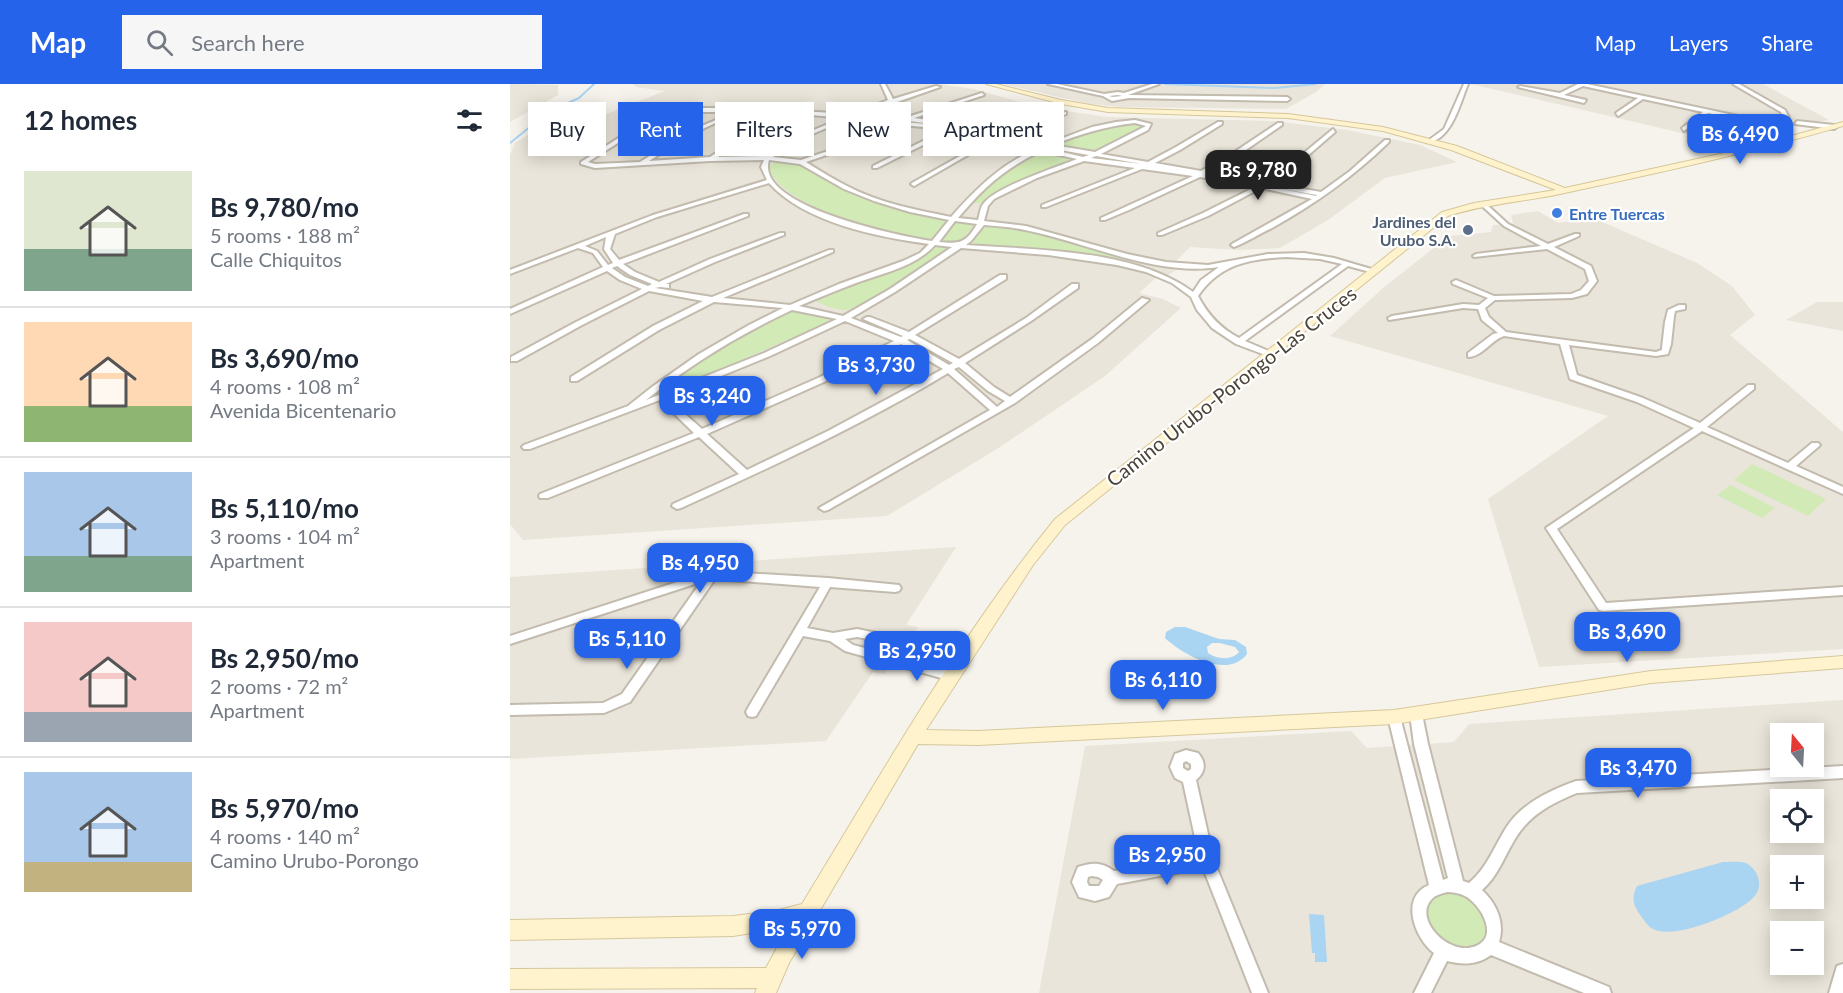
<!DOCTYPE html>
<meta charset="utf-8">
<style>
body{margin:0;font-family:Lato,sans-serif;background:#f6f6f7;color:#1f2937;height:100vh;display:flex;flex-direction:column;font-size:22px;white-space:nowrap}
*{box-sizing:border-box;margin:0}
p{font-size:20px;color:#747a83}
.icon{flex:none;width:33px;height:33px;fill:none;stroke:currentColor;stroke-width:2;stroke-linecap:round;stroke-linejoin:round}
.map{position:relative;flex:1;overflow:hidden}
.panel{display:flex;flex-direction:column;background:#fff;width:510px}
.panel>*{flex:none}
.banner{position:absolute;left:18px;top:18px;width:570px;height:54px;display:flex;gap:12px}
.needle{width:39px;rotate:342deg}
.buttons{position:absolute;left:1260px;top:639px;display:grid;gap:12px}
.buttons a{display:grid;place-items:center;width:54px;height:54px;border-radius:0px;background:#fff;box-shadow:0 3px 15px #0003;font-size:30px}
.price{position:absolute;translate:-50% -51px;padding:0 14px;border-radius:12px;background:#2563eb;color:#fff;font-size:20px;line-height:39px;filter:drop-shadow(0 2px 3px #0008)}
.price::after{content:'';position:absolute;left:50%;top:36px;width:18px;height:14px;margin-left:-9px;background:inherit;clip-path:polygon(0 0,100% 0,50% 100%)}
.price.on{background:#222;color:#fff}
ul{padding:0;list-style:none}
li{display:flex;align-items:center;gap:18px;height:150px;padding:0 24px}
li+li{border-top:2px solid #e0e1e3}
li span{display:grid;place-items:center;flex:none;width:168px;height:120px;border-radius:0px;color:#555}
li>.icon{margin-inline-start:auto}
span .icon{width:72px;height:72px;fill:#fffc;stroke-width:1}
li b{font-size:26px}
h2{display:flex;justify-content:space-between;align-items:center;height:72px;padding:0 24px;font-size:26px}
.chip{padding:0 21px;border-radius:0px;background:#fff;box-shadow:0 3px 15px #0003;font-size:21px;line-height:54px}
.chip.on{background:#2563eb;color:#fff}
header{display:flex;align-items:center;gap:36px;box-sizing:border-box;height:84px;padding:0 30px;background:#2563eb;color:#fff}
header strong{font-size:28px}
nav{display:flex;gap:33px;margin-inline-start:auto;font-size:21px}
.search{width:420px;height:54px;background:#f6f6f7;display:flex;align-items:center;gap:15px;box-sizing:border-box;padding:0 21px;border-radius:0px;color:#747a83;font-size:22px}
main{display:flex;flex:1;min-height:0}
.map>svg:first-child{display:block}
</style>
<header>
<strong>Map</strong>
<div class="search"><svg class="icon" aria-label="search" viewBox="0 0 24 24"><circle cx="10" cy="10" r="6"/><path d="M15 15l6 6"/></svg>Search here</div>
<nav><a>Map</a><a>Layers</a><a>Share</a></nav>
</header>
<main>
<section class="panel">
<h2>12 homes<svg class="icon" aria-label="filters" viewBox="0 0 24 24"><path d="M4 7h16M4 17h16"/><circle cx="9" cy="7" r="2"/><circle cx="15" cy="17" r="2"/></svg></h2>
<ul>
<li><span style="background:linear-gradient(#dfe7d0 65%,#7fa58c 0)"><svg class="icon" aria-label="home" viewBox="0 0 24 24"><path d="M3 11l9-7 9 7M6 9v11h12V9"/></svg></span><div><b>Bs 9,780/mo</b><p>5 rooms · 188 m²</p><p>Calle Chiquitos</p></div></li>
<li><span style="background:linear-gradient(#ffd9b3 70%,#8fb573 0)"><svg class="icon" aria-label="home" viewBox="0 0 24 24"><path d="M3 11l9-7 9 7M6 9v11h12V9"/></svg></span><div><b>Bs 3,690/mo</b><p>4 rooms · 108 m²</p><p>Avenida Bicentenario</p></div></li>
<li><span style="background:linear-gradient(#a9c7e8 70%,#7fa58c 0)"><svg class="icon" aria-label="home" viewBox="0 0 24 24"><path d="M3 11l9-7 9 7M6 9v11h12V9"/></svg></span><div><b>Bs 5,110/mo</b><p>3 rooms · 104 m²</p><p>Apartment</p></div></li>
<li><span style="background:linear-gradient(#f6c9c9 75%,#9aa5b1 0)"><svg class="icon" aria-label="home" viewBox="0 0 24 24"><path d="M3 11l9-7 9 7M6 9v11h12V9"/></svg></span><div><b>Bs 2,950/mo</b><p>2 rooms · 72 m²</p><p>Apartment</p></div></li>
<li><span style="background:linear-gradient(#a9c7e8 75%,#c2b280 0)"><svg class="icon" aria-label="home" viewBox="0 0 24 24"><path d="M3 11l9-7 9 7M6 9v11h12V9"/></svg></span><div><b>Bs 5,970/mo</b><p>4 rooms · 140 m²</p><p>Camino Urubo-Porongo</p></div></li>
</ul>
</section>
<div class="map">
<svg width="1333" height="909" viewBox="0 0 1333 909">
<rect width="100%" height="100%" fill="#f6f3ec"/>
<path fill="#eae5da" fill-rule="evenodd" d="M0 0 48 1V11L0 38Z
M123 0H429L464 5 523 22 597 33 764 37 837 46 910 61 947 78 875 94 818 136 770 164 728 166 680 163 665 178 672 182 657 192H648L629 209 653 215 671 224 595 292 490 363 377 432 13 456 0 440V71L5 59 36 39 84 35 155 7 126 3Z
M493 0H815L806 8 776 25 611 23 580 20Z
M961 0H1253L1319 36 1301 39H1287L1276 42 1231 37 1212 51 1189 47 1176 50Z
M1028 127 1048 139 1083 134 1187 179 1222 202 1245 231 1220 251 1333 348V565L1029 583 978 415 1098 332 820 252 873 204 939 152 981 148 983 141 1003 140 1001 131Z
M1307 218H1333V247L1276 236Z
M446 463 396 541 409 543 391 559 380 575 375 590 363 588 316 657 0 675V493Z
M1333 616V909H529L575 662 841 647 857 664 944 658 959 640ZM1270 650H1304V682H1270ZM1270 716H1304V748H1270ZM1270 782H1304V814H1270ZM1270 848H1304V880H1270Z"/>
<path fill="#d2eab5" d="M624 38 635 42 582 68 546 60 599 42Z
M529 68 543 69 565 76 498 103 472 119H462L496 87Z
M266 77C287 76 300 87 317 97 354 119 394 125 435 136V139L422 154 416 155C377 149 272 124 258 83Z
M447 138 464 141 450 158H432L430 155 439 143Z
M485 141 542 152 612 174 604 176 541 167 464 160 463 158C470 149 472 142 485 141Z
M427 162 439 164C422 176 351 227 335 226 326 226 312 221 304 216L408 175Z
M280 226 318 234V238L172 302 155 307 150 304 209 264Z
M1242 380 1316 415 1298 432 1224 396Z
M1220 401 1265 424 1252 434 1207 411Z
M940 807 960 813 975 828 978 847 976 856 961 866 941 865 916 841C916 821 918 810 940 807Z"/>
<path fill="#a9d4f2" fill-rule="evenodd" d="M665 543H675L709 555 725 556 736 563 737 570C717 596 672 570 655 554L656 548ZM710 559 725 563 729 568C722 577 706 575 698 569L697 563 702 559Z
M1213 778C1219 778 1230 777 1236 779 1249 786 1254 803 1243 814 1227 830 1166 856 1143 845 1138 843 1134 836 1131 832 1123 821 1121 814 1127 802Z
M799 830 814 831 817 878H805V869H802Z"/>
<g fill="none" stroke-linecap="round" stroke-linejoin="round">
<path stroke="#a9d4f2" stroke-width="2" d="M655 0 765 4 806 0
M0 59 26 38 24 34 69 14 84 0"/>
<path stroke="#d4d0c8" stroke-width="5" stroke-dasharray="5 3" stroke-linecap="butt" d="M1279 40 1282 41"/>
<defs>
<path id="street" d="M371 0H375L383 15 426 2 430 3 350 31 401 34V32L472 9 474 11 404 34 448 40 509 20V22L454 42 493 50 556 28V30L499 52 537 60 582 43 606 38 625 36 641 40 638 46 591 70 638 78 666 63 708 38H712V40L670 66 645 79 691 87 726 67 768 39H772V41L730 70 698 88 754 98 783 78 823 45 825 48 787 81 760 99 811 108 840 87 875 56H879V58C843 93 805 120 762 144 749 150 737 158 724 163L721 161 722 160 802 115 751 104 698 132 652 151H648V149L693 129 745 103 690 93 619 126 595 136H591V134L683 92 632 85 536 123H532V121L625 84 574 77 527 94 484 115 478 122 474 137 516 142 617 170 656 178 698 181 758 170 794 169 824 174 868 187 864 189 838 182 735 257 761 268V272H758L726 260 702 244 687 226 681 213 662 199 636 188 607 181 538 171 451 164 385 208 341 234 391 253 393 252 353 235 357 233H360L399 248 490 191H496V195L405 251 449 275 516 234 562 200H568V204L521 237 455 279 484 303 500 313 582 255 632 214 639 216 588 259 505 319 318 426 314 427 309 424 480 326 438 289C352 341 261 383 171 424L167 425 162 422 163 420 229 390 189 353 38 414H30L29 412 30 410 184 349 150 316 20 365H14L12 363 14 361 118 322 142 303 189 270 239 241 273 224 204 218 149 246 67 297H61V293L143 242 193 217 139 207 72 241 7 277H1V273L66 238 132 205 110 196 97 187 0 230V225L93 183 83 169 68 164 0 190V186L143 131 257 96 251 83 254 76 200 77 85 84 71 80V78L121 46 177 24H232L342 30 378 16ZM178 28H224L178 48 130 78 85 80 78 78 125 48ZM229 28 282 30 235 50 200 73 139 77 182 50ZM287 30 325 33 330 35 287 53 256 72 208 73 239 52ZM342 34 399 37 429 41ZM335 36 383 40 330 63 291 76 263 73 291 55ZM625 39 636 42 585 68 543 61C570 50 596 42 625 39ZM390 41 437 45 363 82V84H367L443 46 480 55 402 99 401 100 404 102 477 60 487 57 525 65C488 83 468 103 441 133 406 126 369 119 337 102 323 95 309 86 296 78L334 65ZM448 44H449L487 52 486 53ZM492 54H494L532 62 530 63ZM536 64H538L579 71 573 73ZM531 67 567 75C547 83 486 103 474 119 470 123 470 130 468 136L448 134C474 103 494 85 531 67ZM586 72 632 80 581 74ZM259 76 290 80 334 105 364 117 400 128 439 136 422 157C391 152 244 123 259 76ZM259 99C295 139 368 153 419 160L410 169 393 177 329 200 280 221 213 214 323 168V166H319L202 213 145 204 150 203 159 204V200H156L205 178 274 151V149H270L200 175 149 198 125 188 113 180 238 132V130H234L109 176 100 165 105 150 147 133ZM767 104 807 111 806 112ZM445 137 467 140C456 159 450 160 429 158ZM474 141C487 142 501 143 515 146 576 158 646 193 709 183L691 196 683 208C625 165 527 166 456 161L461 157ZM96 153 94 165 103 179 98 181 87 167 75 162ZM425 161 442 163 380 205 333 232 289 222C308 214 327 206 346 199 373 189 405 183 425 161ZM776 173 810 175 832 180 729 254C710 244 698 231 688 212 710 180 739 175 776 173ZM107 182 120 191 142 200 138 202 115 193 102 184ZM282 226 327 235 254 269 136 316C181 280 230 250 282 226ZM335 237 384 257 308 294 192 345 157 314 260 272ZM400 255 443 279 439 281 397 256ZM391 260 433 285 318 347 237 386 197 350 314 298ZM449 283 478 307 495 317 487 323 444 285Z
M538 0H547L594 10 608 8 614 9 642 0H649L618 11 777 13 780 15 777 17 619 14 602 17 593 12ZM608 11 612 12 603 13 599 12Z
M954 0H958C950 19 942 55 919 58V56L934 45Z
M1068 0H1077L1247 36 1273 33 1271 28 1223 0H1229L1275 26 1279 34C1254 46 1224 35 1198 29L1174 47 1172 44 1193 28 1133 15 1108 32 1106 29 1128 14 1073 2 1054 11 1076 16 1074 19 1008 3 1010 2 1050 9Z
M1287 37 1324 41 1327 43 1324 45 1285 40Z
M971 119H975L998 140 1038 160 1065 150H1069V152L1044 163 1081 182 1087 197 1077 210 1062 214 985 216 975 224 979 233 996 248 1146 268 1152 266V264L1155 238 1158 226 1169 221H1175V225L1165 227 1164 232 1161 260 1158 270 1146 272 1059 261 1067 291 1133 314 1190 339 1238 301H1244V305L1197 343 1278 379 1302 359H1308L1310 361 1308 363 1286 382 1333 403V410L1192 347 1047 445 1096 519 1333 503V511L1093 527 1089 526 1036 444 1184 344 1127 318 1060 295 1050 260 994 252C981 256 972 273 958 273V269L983 250 988 249 972 236 968 225 953 224 879 236 878 234 882 232 953 220 969 221 978 214 943 200 942 198 946 196 984 212 1061 210 1071 206 1079 197 1075 185 1037 165 964 173 963 172 966 170 1031 162 994 142 971 121Z
M201 487 318 494 389 501 391 504 389 507 385 508 320 503 297 544 323 549 347 545 391 554 459 561 463 562 465 565 463 568 459 569 418 565 409 578 446 589 448 592 446 595 442 597 335 567 320 557 293 552 246 632 242 633 238 632 236 628 238 624 310 503 205 495 120 618 94 629 0 631V621L93 619 112 610 191 498 0 560V552ZM347 553 406 564 398 575 343 561 335 555Z
M906 625 910 626 912 630 918 660 953 797 959 799C977 784 984 763 996 744 1012 719 1039 707 1066 697L1333 682V694L1067 709C1042 719 1019 731 1005 755 994 773 988 792 972 806 987 820 995 839 989 858L1099 903 1101 909H1074L981 871C967 881 953 881 937 877L921 909H904L924 869C905 855 889 813 919 801L878 633 880 629 884 628 888 629 890 633 933 796 938 794 904 660 900 630 902 626ZM937 808C943 808 949 809 955 812 969 819 989 850 968 861 941 876 899 833 924 813 927 811 933 809 937 808Z
M676 666 688 669C696 678 696 688 686 696L704 777 758 909H742L693 784 607 800 599 813 585 817 569 813 562 798 568 783C582 778 592 778 604 787L689 772 673 698 665 694 660 683 665 670ZM676 677 681 680V685L678 687 673 684V679ZM582 792 588 793 593 796 589 802H579L577 798 578 793Z
M1333 880V909H1319L1327 882Z"/>
<path id="secondary" d="M476 0H486L551 16 598 24 778 30 873 43 947 62 1055 104 1228 66 1333 38V42C1240 69 1144 90 1050 110 1012 118 974 120 938 132L555 441 523 481 416 646 468 647 884 626 1141 587 1333 572V584L1141 599 884 640 468 661 408 660 279 879 266 909H245L247 904 0 905V885L256 884 278 843 223 852 0 856V836L223 832 265 827 292 820C372 689 448 554 545 435L932 128 964 119 1046 106 941 66 873 47 778 34 598 28 551 20Z"/>
</defs>
<use href="#street" stroke="#c2bbae" stroke-width="4"/>
<use href="#secondary" stroke="#d6c79b" stroke-width="2"/>
<use href="#street" fill="#fff" fill-rule="evenodd"/>
<use href="#secondary" fill="#fff3cd" fill-rule="evenodd"/>
</g>
<circle fill="#3f7fe0" stroke="#fff" stroke-width="2" cx="1047" cy="129" r="6"/>
<circle fill="#5c6f8a" stroke="#fff" stroke-width="2" cx="958" cy="146" r="6"/>
<g text-anchor="middle" dominant-baseline="central" stroke-width="4.5" stroke-linejoin="round" paint-order="stroke">
<g font-size="16" font-weight="bold" fill="#366cbe" stroke="#fff" text-anchor="start">
<text x="1059" y="129">Entre Tuercas</text>
</g>
<g font-size="16" font-weight="bold" fill="#4e5e75" stroke="#fff" text-anchor="end">
<text x="946" y="137">Jardines del<tspan x="946" dy="18">Urubo S.A.</tspan></text>
</g>
<g font-size="20" fill="#4b4439" stroke="#fff">
<text transform="translate(721 302) rotate(-38)">Camino Urubo-Porongo-Las Cruces</text>
</g>
</g>
</svg>
<div class="buttons">
<a><svg class="needle" viewBox="-14 -14 28 28"><path d="M0-13l5 13h-10z" fill="#e53935"/><path d="M0 13l5-13h-10z" fill="#747a83"/></svg></a>
<a><svg class="icon" aria-label="locate" viewBox="0 0 24 24"><circle cx="12" cy="12" r="6"/><path d="M12 2v4M12 18v4M2 12h4M18 12h4"/></svg></a>
<a>+</a>
<a>−</a>
</div>
<b class="price" style="left:1230px;top:81px">Bs 6,490</b>
<b class="price on" style="left:748px;top:117px">Bs 9,780</b>
<b class="price" style="left:366px;top:312px">Bs 3,730</b>
<b class="price" style="left:202px;top:343px">Bs 3,240</b>
<b class="price" style="left:190px;top:510px">Bs 4,950</b>
<b class="price" style="left:1117px;top:579px">Bs 3,690</b>
<b class="price" style="left:117px;top:586px">Bs 5,110</b>
<b class="price" style="left:407px;top:598px">Bs 2,950</b>
<b class="price" style="left:653px;top:627px">Bs 6,110</b>
<b class="price" style="left:1128px;top:715px">Bs 3,470</b>
<b class="price" style="left:657px;top:802px">Bs 2,950</b>
<b class="price" style="left:292px;top:876px">Bs 5,970</b>
<div class="banner">
<a class="chip">Buy</a>
<a class="chip on">Rent</a>
<a class="chip">Filters</a>
<a class="chip">New</a>
<a class="chip">Apartment</a>
</div>
</div>
</main>
